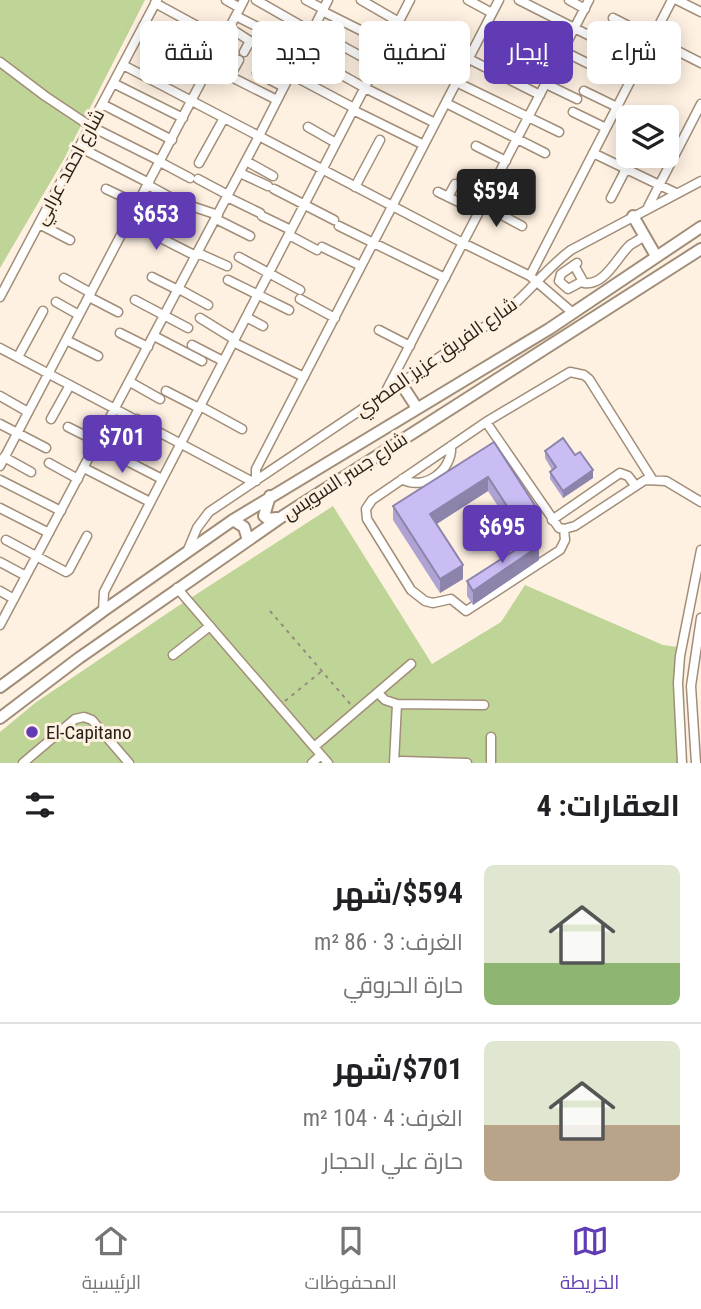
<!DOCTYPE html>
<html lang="ar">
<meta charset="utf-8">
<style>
body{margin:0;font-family:"Roboto Condensed",Cairo,sans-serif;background:#f2f2f2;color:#202124;direction:rtl;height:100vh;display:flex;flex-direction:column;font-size:26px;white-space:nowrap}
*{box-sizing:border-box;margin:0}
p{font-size:23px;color:#757577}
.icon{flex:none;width:38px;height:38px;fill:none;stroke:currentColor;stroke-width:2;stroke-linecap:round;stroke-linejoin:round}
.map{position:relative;height:763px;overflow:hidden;direction:ltr}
.details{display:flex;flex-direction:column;background:#fff;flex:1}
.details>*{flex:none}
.banner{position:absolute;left:21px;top:21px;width:660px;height:63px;direction:rtl;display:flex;gap:14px}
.tools{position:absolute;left:616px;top:105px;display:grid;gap:14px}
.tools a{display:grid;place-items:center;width:63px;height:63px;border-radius:10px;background:#fff;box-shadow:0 4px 18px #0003;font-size:35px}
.price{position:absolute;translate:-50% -60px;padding:0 16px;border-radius:7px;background:#603bb3;color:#fff;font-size:23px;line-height:46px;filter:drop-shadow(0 2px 4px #0008)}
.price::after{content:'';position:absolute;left:50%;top:42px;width:21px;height:16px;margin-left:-10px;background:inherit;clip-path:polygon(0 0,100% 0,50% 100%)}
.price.on{background:#222;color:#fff}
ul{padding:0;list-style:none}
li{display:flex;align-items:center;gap:21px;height:175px;padding:0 21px}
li+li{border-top:2px solid #e0e0e0}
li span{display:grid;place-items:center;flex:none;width:196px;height:140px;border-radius:10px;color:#555}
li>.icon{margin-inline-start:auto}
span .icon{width:84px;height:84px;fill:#fffc;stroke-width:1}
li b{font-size:30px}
h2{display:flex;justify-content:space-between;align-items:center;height:84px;padding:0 21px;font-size:30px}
.chip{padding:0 24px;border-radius:10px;background:#fff;box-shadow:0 4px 18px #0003;font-size:24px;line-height:63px}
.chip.on{background:#603bb3;color:#fff}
.tab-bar{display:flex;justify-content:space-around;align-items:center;height:98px;border-top:2px solid #e0e0e0;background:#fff;font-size:19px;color:#757577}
.tab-bar a{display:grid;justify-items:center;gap:4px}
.tab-bar .on{color:#603bb3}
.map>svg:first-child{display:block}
</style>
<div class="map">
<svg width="701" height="763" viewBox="0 0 701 763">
<rect width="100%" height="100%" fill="#fef1e2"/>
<path fill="#bfd597" d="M0 0H145L64 159 0 268Z
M333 506 432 664 501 622 525 585 663 645 678 647 675 669 678 763H0V732L35 703 175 608Z"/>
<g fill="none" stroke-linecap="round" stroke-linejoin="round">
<defs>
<path id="minor" d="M226 0 240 8
M256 0 312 32
M306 0 323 9
M361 0 399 22
M468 0 492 13
M519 0 602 42
M569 0 585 9
M677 0 701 12
M155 3 223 40
M322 11 388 44
M236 16 303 50
M613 18 701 63
M143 26 176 43
M230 28 293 69
M313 30 377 65
M178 50 277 100
M563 51 595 67
M244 52 250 41
M301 52 365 88 435 123
M469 59 540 95
M0 62 45 96 90 126 160 161
M123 65 463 243 530 276 573 313
M257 73 284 87
M290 74 354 108
M230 76 239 60
M456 82 559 132
M113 83 183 118
M546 84 577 99
M584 91 617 107
M446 103 545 153
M102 104 172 140
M353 110 424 145
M573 112 606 128
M308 127 336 143
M476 146 506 161
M79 147 149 183
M593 153 676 193
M246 161 273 176
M160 162 190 178
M199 163 224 118
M240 173 268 186
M198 179 228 195
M462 179 489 193
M148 185 179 202 218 215
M355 187 380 140
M106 189 138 204 181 220
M274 189 334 220
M438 192 479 212
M227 197 260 213
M448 197 455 184
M611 198 626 169
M483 205 522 226
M648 207 701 104
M262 216 291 230
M216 219 250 236
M129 222 196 256
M39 224 70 240
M339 226 445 278
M289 235 317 250
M322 247 361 266
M198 253 227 266
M239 257 300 290
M577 263 561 274 559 281 568 289 583 281
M574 265 584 283C605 286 617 257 630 245 635 242 640 239 645 236
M530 276 672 0
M152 277 178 290
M64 278 91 293
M228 280 289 310
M179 289 208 305
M0 297 157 0
M89 297 118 312
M300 299 335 318
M135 300 188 328
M56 302 79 315
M246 317 263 326
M200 318 234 339
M379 330 410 346
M120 333 148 347
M154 336 202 361
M66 340 98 356
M233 342 304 377
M192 345 223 361
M0 348 253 482
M18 357 43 311
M130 382 160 399
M387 389 589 0
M166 391 199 408
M0 396 28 412
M200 406 242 429
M51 419 70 385
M486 422 559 528 564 529 575 526 645 480 666 481 701 502
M0 424 46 448
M68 427 98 442
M126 438 137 419
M96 445 162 479
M4 457 31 472
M49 463 78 479
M0 466 244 0
M84 468 150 502
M402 479C424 492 453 470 451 446
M0 480 61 511
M256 481V469L499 0
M0 508 49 533
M552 520 620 473 628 476 635 485
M564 529 565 540 560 550 466 611 451 599 433 603 425 601 411 590 367 519 366 509 372 500 486 422 570 372 584 375 589 379 652 479
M6 540 66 572 69 570 87 536
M187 552 197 528 209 512 499 317C526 297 544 270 571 250L701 181
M0 562 26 576
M177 588 328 763
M0 591 14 599
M103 611 104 592 410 0
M0 625 259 136 328 0
M173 655 210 626
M378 693 385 700 397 704 484 705
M314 747 411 664
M23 763 75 719 84 717 92 720 129 763
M312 763 321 755
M394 763 397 704
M396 763 401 761 467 763
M491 763V737
M682 763 678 683 680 656 701 550
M696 763 691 686 701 618"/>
<path id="major" d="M633 216 656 256
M400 382 417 408
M270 496 264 516 268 519 277 518
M233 520 244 527 248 540
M0 687 103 611 233 520 549 329 701 227
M0 718 79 658 283 516 701 249"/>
</defs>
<use href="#minor" stroke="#a28e78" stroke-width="11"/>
<use href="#major" stroke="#a28e78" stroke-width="14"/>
<path stroke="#948a7e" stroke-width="2" stroke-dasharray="3.5 5" stroke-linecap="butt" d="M270 611 352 706
M285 701 322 671"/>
<use href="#minor" stroke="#fff" stroke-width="8"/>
<use href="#major" stroke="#fff" stroke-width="10"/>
</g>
<path fill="#aea3d2" d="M494 442 538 525 518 537 488 491 437 524 463 579 440 593 393 520V506Z
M545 451 575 455 593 478 563 498 550 479V472L552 470 545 458Z
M539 560 473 605 467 596V581Z"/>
<path fill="#8d84ab" d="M593 470V478L563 498V491Z
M488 477V491L430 528V514Z
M538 510V525L518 537V523Z
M539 546V560L473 605V591Z
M463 565V579L440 593V579Z"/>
<path fill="#cabdf4" stroke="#8d84ab" stroke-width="2" d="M563 438 575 455 580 452 593 470 563 491 550 472 556 467 545 451Z
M494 442 538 510 518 523 488 477 430 514 463 565 440 579 393 506Z
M534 538 539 546 473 591 467 581Z"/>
<circle fill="#603bb3" stroke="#fef1e2" stroke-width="2.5" cx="32" cy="732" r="7"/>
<g text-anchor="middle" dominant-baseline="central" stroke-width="6" stroke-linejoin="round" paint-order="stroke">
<g font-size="19" fill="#292219" stroke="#fef1e2">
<text transform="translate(69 167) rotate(-62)">شارع احمد عرابي</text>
<text transform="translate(436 357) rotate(-35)">شارع الفريق عزيز المصري</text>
<text transform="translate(345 476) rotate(-33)">شارع جسر السويس</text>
</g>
<g font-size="19" fill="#292219" stroke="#fef1e2" text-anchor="start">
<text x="46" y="732">El-Capitano</text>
</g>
</g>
</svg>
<div class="tools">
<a><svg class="icon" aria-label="layers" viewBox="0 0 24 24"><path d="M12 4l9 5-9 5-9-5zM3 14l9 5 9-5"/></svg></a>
</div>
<b class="price on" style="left:496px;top:229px">$594</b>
<b class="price" style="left:156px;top:252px">$653</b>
<b class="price" style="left:122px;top:475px">$701</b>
<b class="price" style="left:502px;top:565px">$695</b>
<div class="banner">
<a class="chip">شراء</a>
<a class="chip on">إيجار</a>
<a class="chip">تصفية</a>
<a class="chip">جديد</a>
<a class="chip">شقة</a>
</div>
</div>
<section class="details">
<h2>العقارات: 4<svg class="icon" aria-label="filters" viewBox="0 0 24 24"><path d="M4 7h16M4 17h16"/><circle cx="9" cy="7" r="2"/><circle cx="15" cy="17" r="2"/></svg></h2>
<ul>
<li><span style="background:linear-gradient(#dfe7d0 70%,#8fb573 0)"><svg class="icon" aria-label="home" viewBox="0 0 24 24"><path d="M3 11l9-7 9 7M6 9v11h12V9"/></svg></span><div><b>$594/شهر</b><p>الغرف: 3 · 86 m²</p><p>حارة الحروقي</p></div></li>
<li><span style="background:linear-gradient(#dfe7d0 60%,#b9a48a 0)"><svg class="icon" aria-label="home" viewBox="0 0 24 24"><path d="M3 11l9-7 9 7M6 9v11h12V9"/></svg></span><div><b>$701/شهر</b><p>الغرف: 4 · 104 m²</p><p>حارة علي الحجار</p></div></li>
</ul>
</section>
<nav class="tab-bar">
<a class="on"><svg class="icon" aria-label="map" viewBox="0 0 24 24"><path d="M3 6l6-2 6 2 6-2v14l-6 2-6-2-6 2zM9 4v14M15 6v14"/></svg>الخريطة</a>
<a><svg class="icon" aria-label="saved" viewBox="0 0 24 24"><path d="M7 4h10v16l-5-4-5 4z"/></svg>المحفوظات</a>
<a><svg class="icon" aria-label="home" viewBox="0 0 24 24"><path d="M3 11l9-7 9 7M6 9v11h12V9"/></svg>الرئيسية</a>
</nav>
